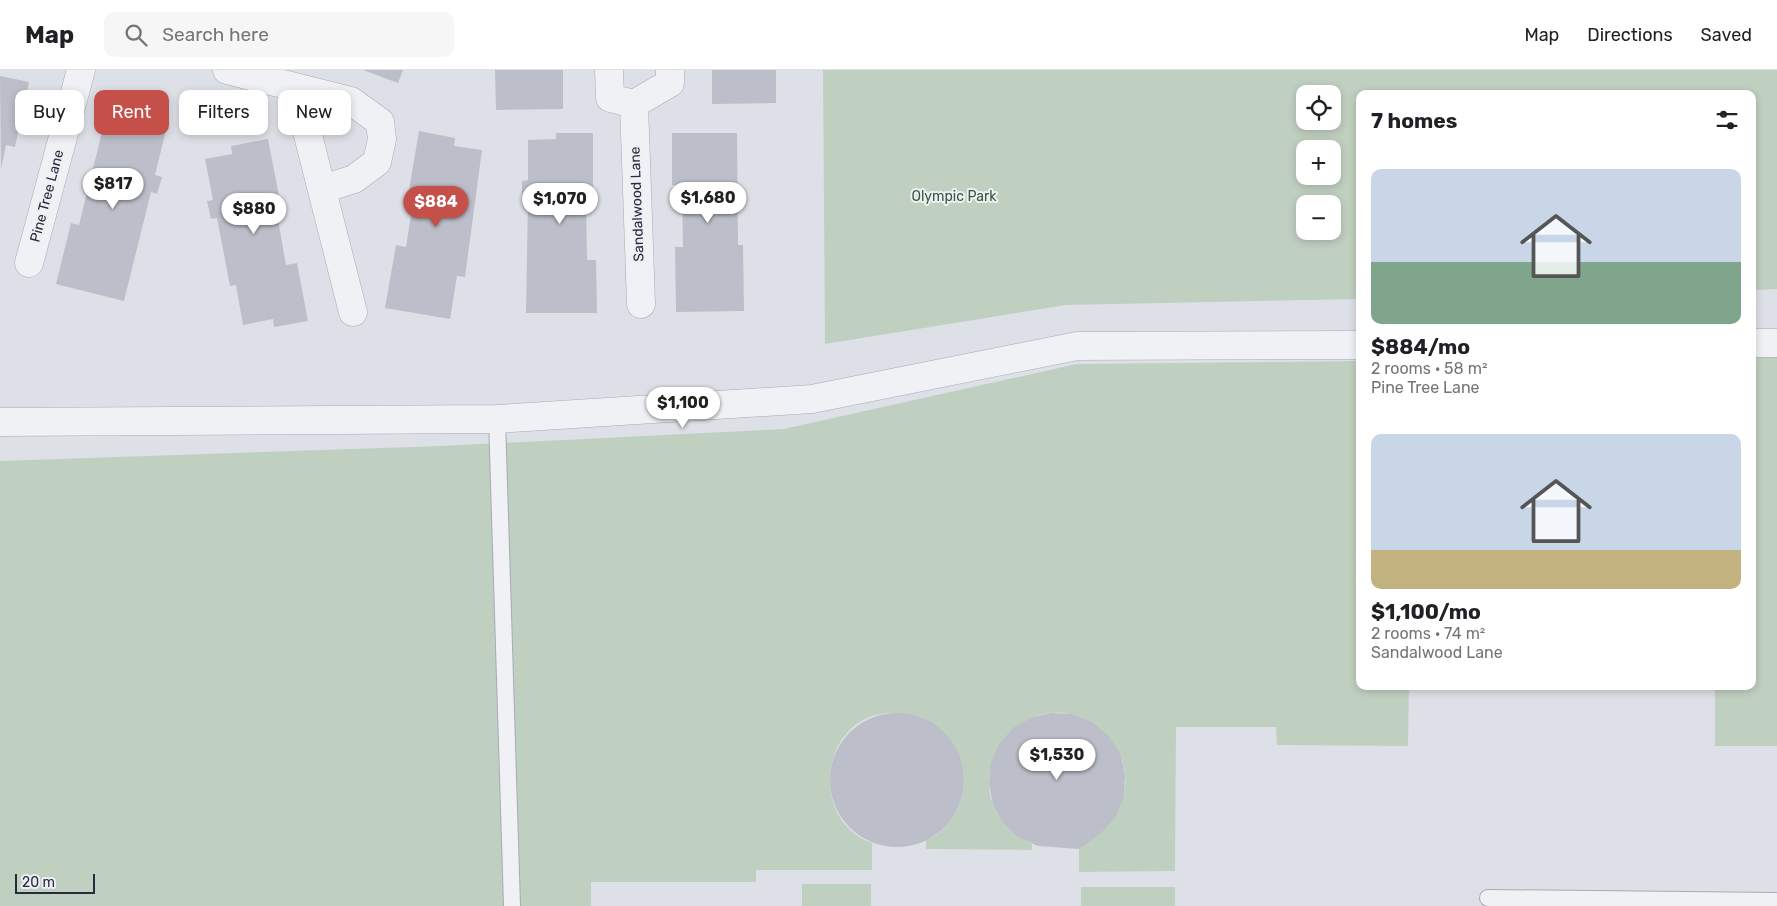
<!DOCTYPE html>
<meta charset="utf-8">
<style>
body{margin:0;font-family:Rubik,sans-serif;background:#f6f6f6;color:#202124;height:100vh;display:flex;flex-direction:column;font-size:19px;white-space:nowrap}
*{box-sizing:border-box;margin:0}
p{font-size:16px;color:#757577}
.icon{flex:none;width:28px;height:28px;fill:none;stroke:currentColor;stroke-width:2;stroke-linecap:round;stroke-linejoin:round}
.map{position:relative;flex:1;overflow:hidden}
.details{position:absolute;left:1356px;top:20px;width:400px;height:600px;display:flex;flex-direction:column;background:#fff;border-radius:10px;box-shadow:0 2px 8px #0003}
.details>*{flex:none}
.guide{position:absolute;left:15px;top:20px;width:475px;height:45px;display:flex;gap:10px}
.fabs{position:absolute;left:1296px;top:15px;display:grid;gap:10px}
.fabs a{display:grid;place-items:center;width:45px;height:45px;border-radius:10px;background:#fff;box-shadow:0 2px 8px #0003;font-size:25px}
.scale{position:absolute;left:15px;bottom:12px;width:80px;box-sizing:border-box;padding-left:5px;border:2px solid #282b3c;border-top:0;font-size:14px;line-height:18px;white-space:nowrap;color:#282b3c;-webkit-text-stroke:4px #edeff4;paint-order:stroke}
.price{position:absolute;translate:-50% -42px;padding:0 11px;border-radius:18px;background:#fff;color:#222;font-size:16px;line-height:32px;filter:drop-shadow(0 1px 2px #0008)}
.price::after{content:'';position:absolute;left:50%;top:30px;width:15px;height:11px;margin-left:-8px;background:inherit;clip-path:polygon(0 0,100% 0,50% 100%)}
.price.active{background:#c55049;color:#fff}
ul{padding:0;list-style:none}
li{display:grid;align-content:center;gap:10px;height:265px;padding:0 15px}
li span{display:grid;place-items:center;height:155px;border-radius:10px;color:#555}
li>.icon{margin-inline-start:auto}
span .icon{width:90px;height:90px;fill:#fffc;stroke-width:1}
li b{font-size:21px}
h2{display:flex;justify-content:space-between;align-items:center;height:60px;padding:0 15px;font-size:21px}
.chip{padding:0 18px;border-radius:10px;background:#fff;box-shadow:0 2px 8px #0003;font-size:18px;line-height:45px}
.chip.active{background:#c55049;color:#fff}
header{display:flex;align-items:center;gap:30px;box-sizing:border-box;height:70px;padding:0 25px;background:#fff;border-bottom:1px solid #e0e0e0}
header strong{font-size:24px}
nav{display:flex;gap:28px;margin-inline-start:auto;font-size:18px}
.search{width:350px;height:45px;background:#f6f6f6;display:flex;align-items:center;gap:12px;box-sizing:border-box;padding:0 18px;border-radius:10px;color:#757577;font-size:19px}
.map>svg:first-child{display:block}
</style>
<header>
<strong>Map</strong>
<div class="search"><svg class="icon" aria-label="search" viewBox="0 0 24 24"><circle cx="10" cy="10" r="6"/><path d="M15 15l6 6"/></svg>Search here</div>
<nav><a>Map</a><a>Directions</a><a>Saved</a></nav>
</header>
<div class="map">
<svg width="1777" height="836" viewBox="0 0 1777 836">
<rect width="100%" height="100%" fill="#dee0e7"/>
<path fill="#c0d0c0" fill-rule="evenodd" d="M823 0H1777V219L1753 220 1752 24H1360V229L1066 235 825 274ZM1305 24H1332V51H1305ZM1305 79H1332V106H1305ZM1305 134H1332V161H1305Z
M1753 287H1777V676H1715V616H1752Z
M1360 291V616H1409L1408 676 1277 675 1276 657H1176L1175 801 1079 802V779C1105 760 1132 736 1124 699 1123 695 1123 688 1120 685 1116 677 1104 671 1097 665 1090 659 1080 646 1071 644 1029 634 991 673 989 712 988 740 1008 762 1032 774V780L926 779V770C939 766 949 754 956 742 982 693 942 640 888 643 820 648 808 750 872 773V800H756V812H591V836H0V391L441 376 784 359 1077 294Z
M802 814H871V836H802Z
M1081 817H1175V836H1081Z"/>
<path fill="#bcbec9" d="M363 0H403L398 13Z
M495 0H563V39L496 40Z
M712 0H776V33L712 34Z
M0 6 29 12 15 77 6 75 1 99Z
M106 46 166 60 155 105 162 107 157 124 151 122 124 231 56 214 71 153 79 155Z
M419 61 455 68 454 76 482 80 465 207 457 206 450 249 385 238 396 175 406 177 414 126H408Z
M556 63H593V127H586L587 190H596L597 243H526L528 129H522V111L528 110V70L556 69Z
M672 63H737L738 175H743L744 241 676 242 675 177H683L682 115H672Z
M268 69 280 131 275 132 286 195 297 193 308 251 274 257 273 249 243 255 236 215 230 216 217 148 211 149 207 131 213 130 205 89 232 84 231 76Z
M830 710a67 67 0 1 1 134 0a67 67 0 1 1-134 0Z
M1051 643 1072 644 1092 652 1109 666 1121 685 1125 706 1124 727 1115 748 1100 764 1079 779 1038 776 1018 767 1003 753 993 735 989 714 991 693 999 674 1013 658 1031 648Z"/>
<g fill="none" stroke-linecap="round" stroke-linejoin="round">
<defs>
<path id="lane" d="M497 349 512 836
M1488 828 1777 831"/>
<path id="street" d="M227 0 351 31 380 52 382 69 377 92 354 109 323 119
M609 0 610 28 634 34 670 13V0
M296 18 353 242
M634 34 641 234
M29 193 81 0
M1752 273H1777
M0 352 497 349 812 329 1077 276 1360 275"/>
</defs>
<use href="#lane" stroke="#a7aab4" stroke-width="18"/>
<use href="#street" stroke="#a7aab4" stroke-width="29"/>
<use href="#lane" stroke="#f0f1f5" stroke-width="16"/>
<use href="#street" stroke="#f0f1f5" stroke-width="28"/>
</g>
<g text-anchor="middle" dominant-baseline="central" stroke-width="4" stroke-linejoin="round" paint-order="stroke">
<g font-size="14" fill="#282b3c" stroke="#edeff4">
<text transform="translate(47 126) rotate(-75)">Pine Tree Lane</text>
<text transform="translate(637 134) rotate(-92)">Sandalwood Lane</text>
</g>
<g font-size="14" fill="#365737" stroke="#edeff4">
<text x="954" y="126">Olympic Park</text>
</g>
</g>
</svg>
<div class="fabs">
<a><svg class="icon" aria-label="locate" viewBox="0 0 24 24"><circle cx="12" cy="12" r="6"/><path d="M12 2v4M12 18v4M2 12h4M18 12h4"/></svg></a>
<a>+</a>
<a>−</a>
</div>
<div class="scale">20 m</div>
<b class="price" style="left:113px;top:140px">$817</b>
<b class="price" style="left:708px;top:154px">$1,680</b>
<b class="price" style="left:560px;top:155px">$1,070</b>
<b class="price active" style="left:436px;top:158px">$884</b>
<b class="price" style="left:254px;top:165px">$880</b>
<b class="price" style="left:683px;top:359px">$1,100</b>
<b class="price" style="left:1057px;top:711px">$1,530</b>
<div class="guide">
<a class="chip">Buy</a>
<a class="chip active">Rent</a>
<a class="chip">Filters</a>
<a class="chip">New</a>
</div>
<section class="details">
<h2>7 homes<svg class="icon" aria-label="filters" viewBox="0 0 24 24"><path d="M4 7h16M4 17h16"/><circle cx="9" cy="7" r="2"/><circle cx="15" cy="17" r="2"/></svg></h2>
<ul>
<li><span style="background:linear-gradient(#c9d6e8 60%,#7fa58c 0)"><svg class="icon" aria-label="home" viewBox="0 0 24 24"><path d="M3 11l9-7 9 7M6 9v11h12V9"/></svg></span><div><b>$884/mo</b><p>2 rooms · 58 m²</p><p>Pine Tree Lane</p></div></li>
<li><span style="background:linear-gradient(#c9d6e8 75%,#c2b280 0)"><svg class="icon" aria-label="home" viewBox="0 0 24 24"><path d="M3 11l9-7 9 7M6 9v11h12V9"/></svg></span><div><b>$1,100/mo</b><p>2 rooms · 74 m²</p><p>Sandalwood Lane</p></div></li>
</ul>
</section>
</div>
